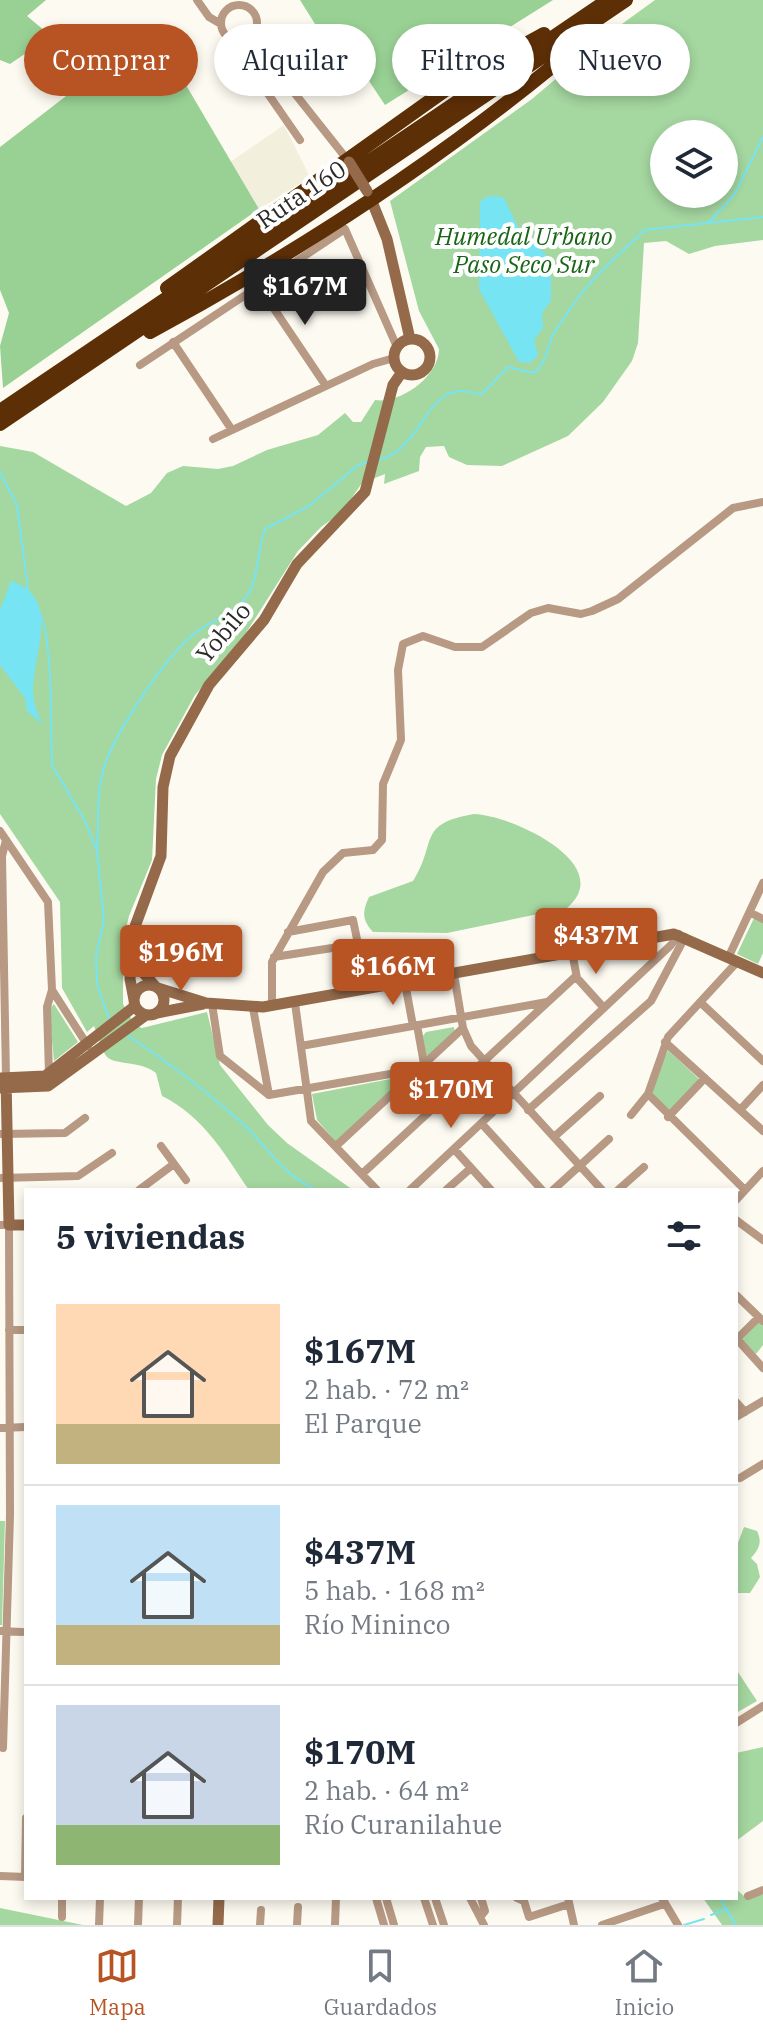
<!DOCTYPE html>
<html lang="es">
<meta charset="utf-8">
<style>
body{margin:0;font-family:"IBM Plex Serif",serif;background:#f2f2f3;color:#1f2937;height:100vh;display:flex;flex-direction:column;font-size:30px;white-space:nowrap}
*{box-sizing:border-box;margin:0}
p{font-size:26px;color:#747a83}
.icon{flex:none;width:44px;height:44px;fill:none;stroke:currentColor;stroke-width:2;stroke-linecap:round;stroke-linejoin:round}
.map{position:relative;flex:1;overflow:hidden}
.details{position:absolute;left:24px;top:1188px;width:714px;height:712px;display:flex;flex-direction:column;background:#fff;border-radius:0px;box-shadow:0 4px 12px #0003}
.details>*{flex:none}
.guide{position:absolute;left:24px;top:24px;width:716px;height:72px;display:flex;gap:16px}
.fabs{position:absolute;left:650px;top:120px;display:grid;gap:16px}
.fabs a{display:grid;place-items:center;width:88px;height:88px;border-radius:50%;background:#fff;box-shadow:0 4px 12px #0003;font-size:40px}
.price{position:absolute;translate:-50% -68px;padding:0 18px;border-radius:8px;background:#b85323;color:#fff;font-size:26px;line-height:52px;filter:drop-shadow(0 2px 4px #0008)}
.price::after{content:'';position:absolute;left:50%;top:48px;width:24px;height:18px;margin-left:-12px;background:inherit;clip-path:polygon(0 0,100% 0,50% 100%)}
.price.current{background:#222;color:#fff}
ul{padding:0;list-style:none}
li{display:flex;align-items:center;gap:24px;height:200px;padding:0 32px}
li+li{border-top:2px solid #e0e1e3}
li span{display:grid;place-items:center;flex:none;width:224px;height:160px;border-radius:0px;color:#555}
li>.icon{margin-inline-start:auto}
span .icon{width:96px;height:96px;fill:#fffc;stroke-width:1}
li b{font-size:34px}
h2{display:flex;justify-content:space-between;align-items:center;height:96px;padding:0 32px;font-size:34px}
.tag{padding:0 28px;border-radius:36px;background:#fff;box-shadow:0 4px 12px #0003;font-size:28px;line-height:72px}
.tag.current{background:#b85323;color:#fff}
.tab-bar{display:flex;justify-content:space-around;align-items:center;height:112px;border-top:2px solid #e0e1e3;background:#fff;font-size:22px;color:#747a83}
.tab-bar a{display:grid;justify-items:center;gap:4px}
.tab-bar .current{color:#b85323}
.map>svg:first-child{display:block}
</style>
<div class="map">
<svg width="763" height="1925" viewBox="0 0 763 1925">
<rect width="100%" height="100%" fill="#fdfbf1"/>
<path fill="#f2efdd" d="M284 125 310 177 259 209 230 162Z"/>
<path fill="#a5d7a0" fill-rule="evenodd" d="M655 0H763V240L715 246 689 254 666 241 644 243 638 343 632 361 603 402 568 436 502 466 467 465 449 457 444 446 426 447 420 457 419 471 384 484 385 474 362 483 342 512 321 527 298 551 237 647 195 695 162 755 156 779 152 860 129 916 123 941V1004L135 1025 142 1028 207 1012 220 1065 268 1125 287 1143 353 1190H249C223 1152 204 1117 162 1096L156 1073C142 1061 115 1065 107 1057 101 1050 98 1035 94 1026L87 1032 62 988 60 902 0 814V446L33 452 126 506 151 493 167 473 183 466 218 469 233 466 267 450 318 435 345 413 353 422H361L375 400C401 404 439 376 439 349L419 311 390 201 532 99 558 77 564 66ZM664 134H724V194H664Z
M474 814C511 815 618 864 567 908L447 933 373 932C362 920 362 912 369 897L413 881C438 842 416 824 474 814Z
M754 918 763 922V953L758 964 737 954Z
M54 1004 78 1042 54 1061 49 1009Z
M454 1027 455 1033 432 1055 426 1056 423 1036 426 1032Z
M668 1050 700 1080 672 1110 666 1111 651 1091Z
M406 1076 336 1142 317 1120 312 1094Z
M760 1321 763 1324V1345L756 1354 741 1341Z
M0 1521H5L2 1625H0Z
M744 1527 757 1531C763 1543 758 1550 751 1558L757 1564 760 1577 750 1593H736V1548Z
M736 1669 757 1701 736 1713Z
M763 1747V1821L736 1841V1753Z
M736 1889 745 1897 763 1894V1925H722L703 1898H736Z
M0 1908 83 1925H0Z"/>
<path fill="#99d194" d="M0 0H46L27 16 51 36 10 64 0 60Z
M300 0H553L385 105 341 39 320 32Z
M153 29 259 209 3 388 0 346 9 313 0 290V147Z"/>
<path fill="#76e4f3" d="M497 196 504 198 518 227 551 260V301L542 313 543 328 534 340 538 356 529 363 519 362 479 289 480 202 486 197Z
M11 581C57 596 38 642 34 677 31 695 35 710 43 725L27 711 25 698 0 665V610Z"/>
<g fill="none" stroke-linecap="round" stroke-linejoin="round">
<path stroke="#76e4f3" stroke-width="2" d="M708 223 734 195 763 137
M378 460C419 451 423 397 457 391 464 390 474 394 482 394L508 367 534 373C547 363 546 349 553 335 560 322 570 310 578 298 596 273 622 253 644 230L763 217
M0 472 17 505 28 590
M40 613 46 632 50 672 52 765 85 821 97 851 104 921 96 956 97 985 110 1021
M97 851C99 826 96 794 103 771 114 733 161 664 190 637 211 618 238 616 251 589 258 575 258 547 265 529L309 506 358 465 368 462
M127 1035C168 1062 208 1092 244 1125 271 1151 281 1173 316 1190
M720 1898 736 1925
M711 1915 727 1909
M684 1925 704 1919"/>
<path stroke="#b79984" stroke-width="8" d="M197 0 209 17 221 24
M221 23a18 18 0 1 1 36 0a18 18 0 1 1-36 0Z
M250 37 346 158
M230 39 300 140
M258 285 326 386
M173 342 232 430
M140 365 345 229 397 347
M213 439 373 364 394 358
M0 831 48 902 52 990 88 1046
M751 913 763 919
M572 952 577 978 604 1008
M729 956 763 883
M274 957 358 944 353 920 288 932
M454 974 463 1028 471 1046 602 1190
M405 983 413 1026
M700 1002 763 1061
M295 1003 311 1121 377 1190
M212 1004 220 1056 269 1095 419 1069
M272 1006V962L323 872 343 853 373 850 382 840 383 784 401 740 398 670 403 644 423 636 455 647H482L531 613 548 608 581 614 592 611 618 599 733 508 763 502
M253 1008 269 1095
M417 1025 424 1064
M665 1042 763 1131
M301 1046 547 1002
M49 1074 47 1007 52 990
M6 1078 2 856 6 840
M648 1094 668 1037 738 961
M648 1094 745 1190
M528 1110 651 1001 685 937
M740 1110 763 1085
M631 1115 648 1094
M668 1117 705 1078
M482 1124 542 1190
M0 1134 65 1133 85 1118
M554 1137 600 1096
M161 1146 186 1180
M336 1146 463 1028
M454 1149 491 1190
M362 1174 576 976
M0 1178 78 1176 112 1153
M139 1190 174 1164
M410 1190 671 945 679 934
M446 1190 471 1168
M553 1190 609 1139
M618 1190 644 1167
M736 1200 763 1171
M736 1220 763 1240
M0 1225H9L10 1515 3 1748
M736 1295 763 1321
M9 1330H26
M736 1338 763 1368
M737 1339 758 1318
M736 1402 745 1412
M736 1417 763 1401
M0 1428 26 1427
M740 1478 763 1464
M0 1631 22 1632
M736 1723 763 1706
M0 1876 26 1877
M25 1877 26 1818
M748 1896 763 1890
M376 1898 384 1925
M386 1898 394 1925
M424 1898 433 1925
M435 1898 444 1925
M470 1898 484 1925
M481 1898 485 1911 481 1916
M517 1898 524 1901 529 1917 569 1904
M568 1898 574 1925
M662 1898 678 1925
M62 1917V1898
M99 1925 100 1898
M138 1925 139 1898
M177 1925 178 1898
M260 1925 261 1910
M297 1925 298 1907
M335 1925 336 1898
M602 1925 664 1904"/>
<path stroke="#946a4b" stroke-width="11" d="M369 194 387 239 410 339
M394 357a18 18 0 1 1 36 0a18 18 0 1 1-36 0Z
M134 954 140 969 155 986
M134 1000a15 15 0 1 1 30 0a15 15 0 1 1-30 0Z
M158 988 206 1003 263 1007 674 934 763 973
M134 1000 130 979 133 932 161 856 163 787 170 756 209 685 264 620 297 564 365 492 393 385 402 372
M157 1013 203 1004
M1 1078 45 1076 135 1006
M6 1078 9 1225H26
M0 1088 48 1086 146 1015
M218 1925 219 1898"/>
<path stroke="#5d2f07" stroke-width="14" d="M167 288 458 81 544 34
M150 332C308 247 460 147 596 30
M0 411 608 0
M0 424 626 0"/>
<path stroke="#946a4b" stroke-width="11" d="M349 162 367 191"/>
</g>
<g text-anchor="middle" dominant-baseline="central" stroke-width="8" stroke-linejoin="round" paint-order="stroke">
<g font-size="24" fill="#2b2a26" stroke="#fff">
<text transform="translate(301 194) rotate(-34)">Ruta 160</text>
<text transform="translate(223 632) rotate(-50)">Yobilo</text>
</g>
<g font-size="24" font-style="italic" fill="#196516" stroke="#fff">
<text x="524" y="236">Humedal Urbano<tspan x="524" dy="28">Paso Seco Sur</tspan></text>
</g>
</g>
</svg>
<div class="fabs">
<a><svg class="icon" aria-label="layers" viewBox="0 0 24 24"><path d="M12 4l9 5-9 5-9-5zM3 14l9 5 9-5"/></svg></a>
</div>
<b class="price current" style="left:305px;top:327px">$167M</b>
<b class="price" style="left:596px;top:976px">$437M</b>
<b class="price" style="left:181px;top:993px">$196M</b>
<b class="price" style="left:393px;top:1007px">$166M</b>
<b class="price" style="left:451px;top:1130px">$170M</b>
<div class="guide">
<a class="tag current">Comprar</a>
<a class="tag">Alquilar</a>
<a class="tag">Filtros</a>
<a class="tag">Nuevo</a>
</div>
<section class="details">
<h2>5 viviendas<svg class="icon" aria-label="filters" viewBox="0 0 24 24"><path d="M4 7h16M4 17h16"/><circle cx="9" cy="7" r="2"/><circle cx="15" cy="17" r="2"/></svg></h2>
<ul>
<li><span style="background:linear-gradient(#ffd9b3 75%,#c2b280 0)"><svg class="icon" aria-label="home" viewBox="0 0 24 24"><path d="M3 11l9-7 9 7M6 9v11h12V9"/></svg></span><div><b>$167M</b><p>2 hab. · 72 m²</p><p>El Parque</p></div></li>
<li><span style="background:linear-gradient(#bfe0f5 75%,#c2b280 0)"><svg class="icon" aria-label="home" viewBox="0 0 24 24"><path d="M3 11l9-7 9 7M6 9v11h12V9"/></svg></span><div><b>$437M</b><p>5 hab. · 168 m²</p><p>Río Mininco</p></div></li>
<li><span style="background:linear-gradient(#c9d6e8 75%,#8fb573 0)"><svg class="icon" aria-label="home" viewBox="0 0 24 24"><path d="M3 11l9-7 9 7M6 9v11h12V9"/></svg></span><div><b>$170M</b><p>2 hab. · 64 m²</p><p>Río Curanilahue</p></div></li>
</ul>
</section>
</div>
<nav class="tab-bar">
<a class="current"><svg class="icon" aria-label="map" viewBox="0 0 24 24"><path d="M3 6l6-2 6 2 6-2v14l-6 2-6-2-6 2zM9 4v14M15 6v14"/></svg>Mapa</a>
<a><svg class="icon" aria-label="saved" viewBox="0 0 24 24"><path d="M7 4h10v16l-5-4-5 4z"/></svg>Guardados</a>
<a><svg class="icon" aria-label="home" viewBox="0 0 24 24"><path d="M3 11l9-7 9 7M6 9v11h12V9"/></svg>Inicio</a>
</nav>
